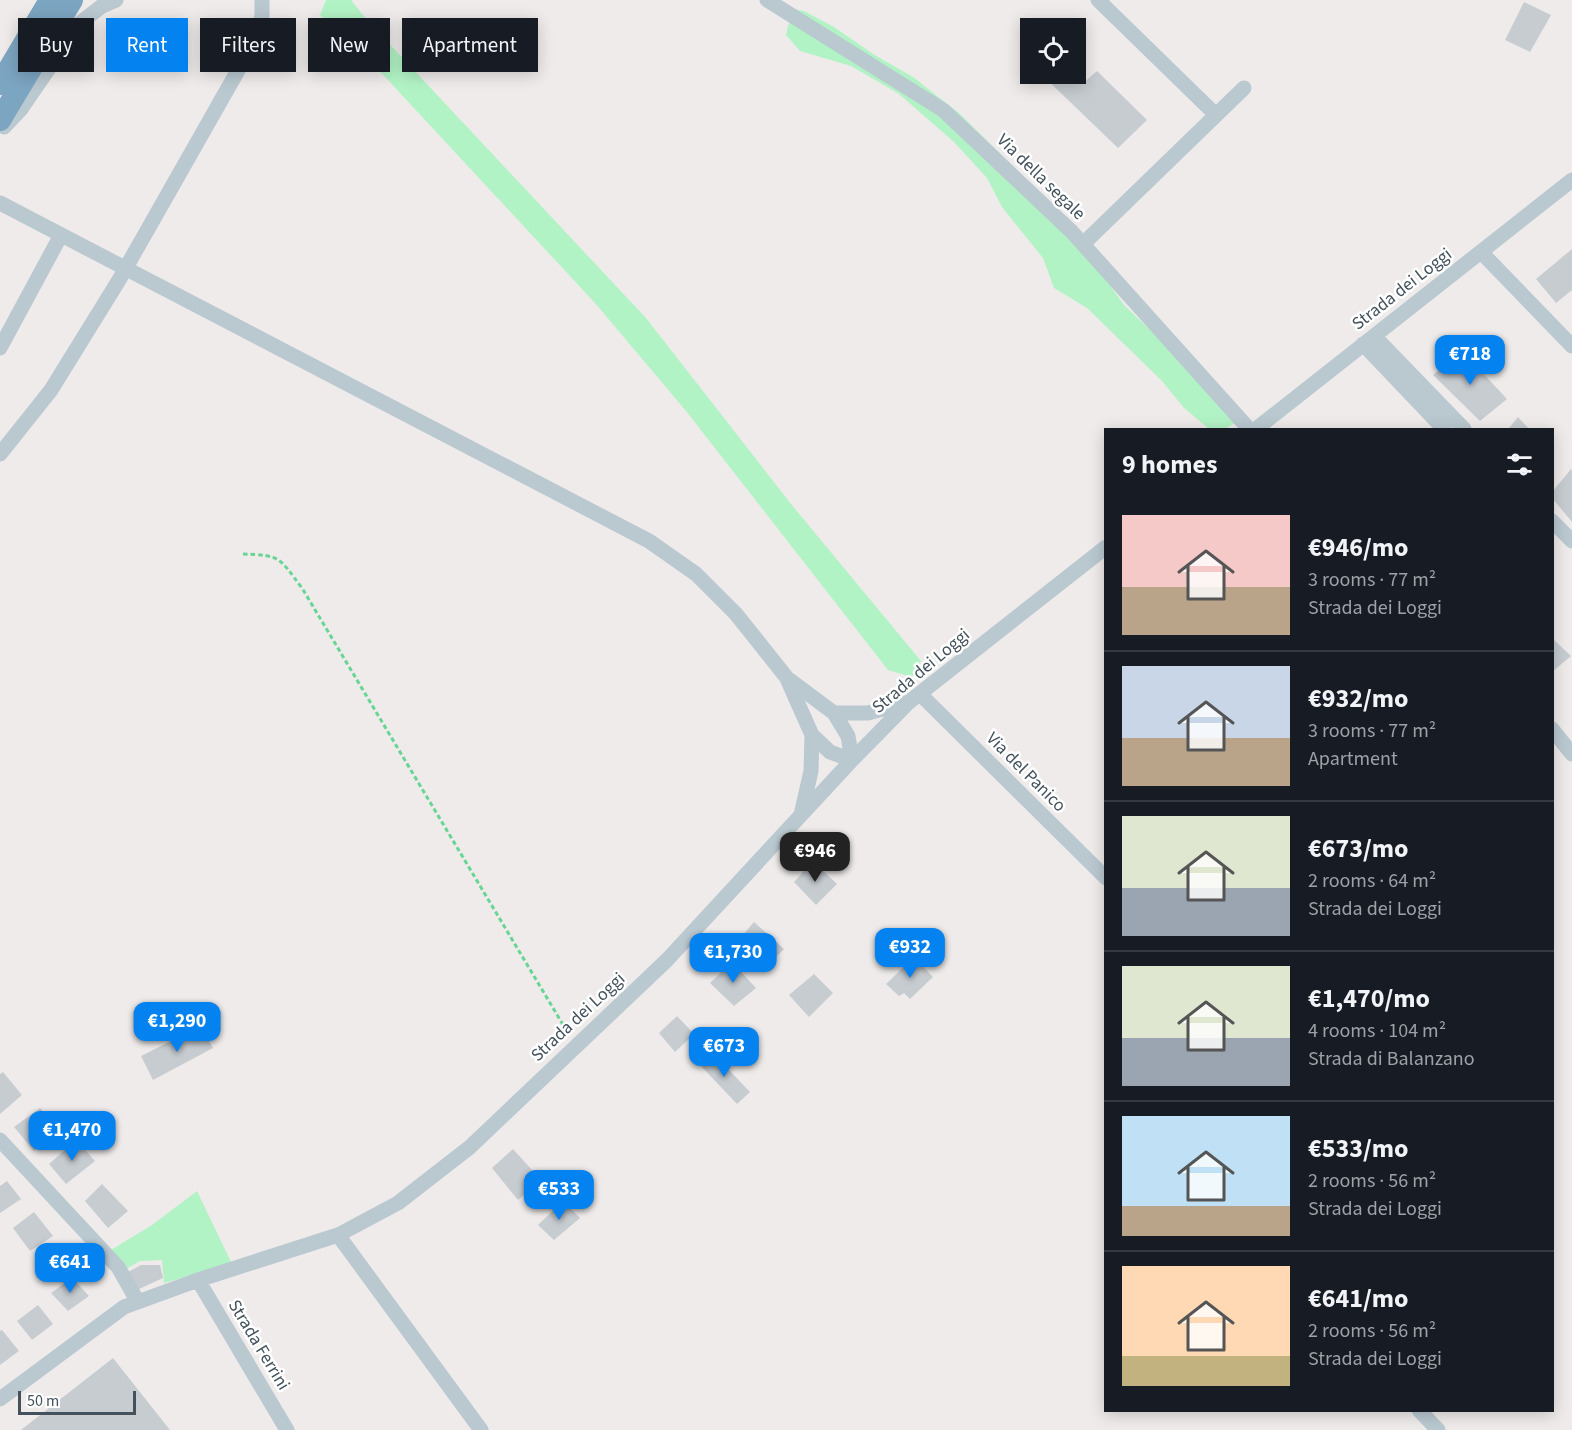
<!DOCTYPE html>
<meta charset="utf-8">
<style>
body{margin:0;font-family:"Source Sans 3",sans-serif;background:#20242c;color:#f1f3f6;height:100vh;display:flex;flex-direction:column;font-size:22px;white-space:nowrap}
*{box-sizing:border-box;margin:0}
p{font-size:20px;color:#9ea1a6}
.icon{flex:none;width:33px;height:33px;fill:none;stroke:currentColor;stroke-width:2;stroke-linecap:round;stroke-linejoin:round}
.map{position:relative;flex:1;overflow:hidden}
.panel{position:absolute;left:1104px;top:428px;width:450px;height:984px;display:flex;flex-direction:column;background:#171b24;border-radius:0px;box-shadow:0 3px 15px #0003}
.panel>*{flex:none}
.banner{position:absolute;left:18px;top:18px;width:570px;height:54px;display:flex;gap:12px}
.buttons{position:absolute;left:1020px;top:18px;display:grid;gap:12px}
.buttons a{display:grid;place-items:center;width:66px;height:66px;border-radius:0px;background:#171b24;box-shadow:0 3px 15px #0003;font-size:30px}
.scale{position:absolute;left:18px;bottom:15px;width:118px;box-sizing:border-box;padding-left:6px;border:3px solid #42515b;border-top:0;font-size:16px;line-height:21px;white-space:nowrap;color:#42515b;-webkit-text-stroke:4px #fff;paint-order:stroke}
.price{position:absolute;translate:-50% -51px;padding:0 14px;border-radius:12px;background:#0482f0;color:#fff;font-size:20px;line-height:39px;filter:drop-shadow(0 2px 3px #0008)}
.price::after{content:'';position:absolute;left:50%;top:36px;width:18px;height:14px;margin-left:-9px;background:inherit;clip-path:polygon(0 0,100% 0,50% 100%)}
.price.active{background:#222;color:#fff}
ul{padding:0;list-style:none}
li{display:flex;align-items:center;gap:18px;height:150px;padding:0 18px}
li+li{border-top:2px solid #363941}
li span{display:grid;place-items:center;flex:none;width:168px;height:120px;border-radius:0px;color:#555}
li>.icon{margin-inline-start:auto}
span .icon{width:72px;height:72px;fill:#fffc;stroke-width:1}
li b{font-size:26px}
h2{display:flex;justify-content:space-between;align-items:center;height:72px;padding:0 18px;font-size:26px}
.pill{padding:0 21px;border-radius:0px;background:#171b24;box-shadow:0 3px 15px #0003;font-size:21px;line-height:54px}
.pill.active{background:#0482f0;color:#fff}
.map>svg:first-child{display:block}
</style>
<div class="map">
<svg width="1572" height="1430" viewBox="0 0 1572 1430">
<rect width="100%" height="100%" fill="#efebeb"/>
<path fill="#b2f3c5" d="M326 0H351L367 20 646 318 791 504 921 661 912 677 888 670 686 411 595 303 360 50 320 15Z
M792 9 804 11 834 27 873 54 913 77 959 113 1018 171 1051 218 1099 270 1124 305 1198 376 1235 423 1225 429H1209L1184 408 1162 381 1087 308 1054 288 1043 258 1002 207 987 178 954 142 899 94 851 66 800 51 786 35Z
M197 1191 232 1264 164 1283 162 1260 140 1261 126 1269 111 1250 152 1225Z"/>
<path fill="#c7ccd1" d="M1524 2 1551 15 1530 52 1505 40Z
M1097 71 1147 120 1118 148 1041 74H1072L1082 84Z
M1572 249V290L1556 303 1536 279Z
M1463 352 1507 399 1480 421 1433 375Z
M1518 417 1529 429H1508Z
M1571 469 1572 471V522L1552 498V492Z
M1552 638 1571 656 1552 672Z
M813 861 837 884 816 905 794 882Z
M754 922 784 949 763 970 736 943Z
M914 957 933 977 910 999 904 993 899 996 886 984Z
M732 962 756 988 734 1006 710 983Z
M814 974 833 993 809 1017 789 995Z
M677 1016 694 1034 675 1052 659 1033Z
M201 1026 213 1048 153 1080 141 1056Z
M712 1052 750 1092 737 1104 699 1064Z
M3 1072 22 1095 0 1114V1074Z
M40 1108 59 1130 34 1151 14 1127Z
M76 1140 95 1161 66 1184 49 1164Z
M513 1149 541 1180 518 1200 492 1168Z
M7 1181 21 1199 0 1213V1186Z
M102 1184 128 1211 108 1228 85 1201Z
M563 1201 580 1218 554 1240 538 1225Z
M34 1212 53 1236 30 1251 13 1228Z
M141 1265H160L163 1278 139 1289 128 1272Z
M72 1278 89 1296 68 1311 51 1293Z
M38 1305 53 1324 32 1340 17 1321Z
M2 1330 19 1351 0 1365V1331Z
M113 1358 170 1430H21Z"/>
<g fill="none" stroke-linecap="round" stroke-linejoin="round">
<path stroke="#67d594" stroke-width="3" stroke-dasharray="4.5 3" stroke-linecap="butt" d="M243 554C282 555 279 558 302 588L565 1028 569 1032"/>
<path stroke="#bac8d0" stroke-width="15" d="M767 0 943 110 1072 232 1249 429
M1098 0 1216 115
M4 127 21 109 80 23 102 6 116 0
M0 203 649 541 696 574 736 614 787 678 834 713H868L909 702
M1083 244 1244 88
M1481 252 1572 346
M1374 336 1464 429
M1363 344 1444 429
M0 348 61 235
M1256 429 1572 180
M0 454 51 390 119 280 253 44 262 16V0
M1552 521 1572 541
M788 681 812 735 830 752 852 760 848 736 834 713
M920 694 1106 878
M1552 729 1572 754
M801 815 811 771 812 735
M0 1140 118 1267 138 1302
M338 1235 481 1430
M198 1280 287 1430
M0 1399 124 1307 198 1280 338 1235 398 1203 470 1147 667 960 852 760 909 702 1106 547
M1419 1410 1438 1430"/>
<path stroke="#7ca5c1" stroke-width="22" d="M0 84 50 0
M0 120 72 0"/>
</g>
<g text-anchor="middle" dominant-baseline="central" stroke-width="5" stroke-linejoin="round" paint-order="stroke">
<g font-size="18" fill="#42515b" stroke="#fff">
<text transform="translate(1041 177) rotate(44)">Via della segale</text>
<text transform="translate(1402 289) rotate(-38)">Strada dei Loggi</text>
<text transform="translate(921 671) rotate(-40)">Strada dei Loggi</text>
<text transform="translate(1026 772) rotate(45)">Via del Panico</text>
<text transform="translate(578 1017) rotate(-43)">Strada dei Loggi</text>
<text transform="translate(259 1345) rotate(59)">Strada Ferrini</text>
</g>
</g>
</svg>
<div class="buttons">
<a><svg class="icon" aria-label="locate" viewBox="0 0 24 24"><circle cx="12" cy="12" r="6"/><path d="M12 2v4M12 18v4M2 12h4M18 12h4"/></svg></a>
</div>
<div class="scale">50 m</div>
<b class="price" style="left:1470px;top:386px">€718</b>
<b class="price active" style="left:815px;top:883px">€946</b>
<b class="price" style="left:910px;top:979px">€932</b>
<b class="price" style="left:733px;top:984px">€1,730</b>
<b class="price" style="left:177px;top:1053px">€1,290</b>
<b class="price" style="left:724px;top:1078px">€673</b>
<b class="price" style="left:72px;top:1162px">€1,470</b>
<b class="price" style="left:559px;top:1221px">€533</b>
<b class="price" style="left:70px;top:1294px">€641</b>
<div class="banner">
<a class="pill">Buy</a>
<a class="pill active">Rent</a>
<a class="pill">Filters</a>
<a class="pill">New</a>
<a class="pill">Apartment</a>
</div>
<section class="panel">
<h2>9 homes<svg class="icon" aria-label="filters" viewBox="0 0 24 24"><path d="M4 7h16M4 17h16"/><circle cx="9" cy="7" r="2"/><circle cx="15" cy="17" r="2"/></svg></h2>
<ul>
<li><span style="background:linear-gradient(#f6c9c9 60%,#b9a48a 0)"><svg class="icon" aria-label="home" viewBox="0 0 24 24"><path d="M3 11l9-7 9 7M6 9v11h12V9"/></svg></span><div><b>€946/mo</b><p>3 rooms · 77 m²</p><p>Strada dei Loggi</p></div></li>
<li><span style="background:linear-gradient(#c9d6e8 60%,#b9a48a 0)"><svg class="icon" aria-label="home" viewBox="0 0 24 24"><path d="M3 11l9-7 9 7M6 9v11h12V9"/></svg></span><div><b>€932/mo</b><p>3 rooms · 77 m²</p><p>Apartment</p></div></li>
<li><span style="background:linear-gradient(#dfe7d0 60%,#9aa5b1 0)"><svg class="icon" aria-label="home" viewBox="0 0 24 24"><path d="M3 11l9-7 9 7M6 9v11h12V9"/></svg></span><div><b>€673/mo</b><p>2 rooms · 64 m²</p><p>Strada dei Loggi</p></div></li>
<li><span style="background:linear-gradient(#dfe7d0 60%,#9aa5b1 0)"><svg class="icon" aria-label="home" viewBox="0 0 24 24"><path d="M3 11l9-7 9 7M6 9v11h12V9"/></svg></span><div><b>€1,470/mo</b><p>4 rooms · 104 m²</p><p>Strada di Balanzano</p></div></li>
<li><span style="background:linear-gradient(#bfe0f5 75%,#b9a48a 0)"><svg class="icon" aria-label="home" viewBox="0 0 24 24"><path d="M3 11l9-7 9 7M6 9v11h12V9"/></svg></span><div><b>€533/mo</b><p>2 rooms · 56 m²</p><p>Strada dei Loggi</p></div></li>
<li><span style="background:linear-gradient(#ffd9b3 75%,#c2b280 0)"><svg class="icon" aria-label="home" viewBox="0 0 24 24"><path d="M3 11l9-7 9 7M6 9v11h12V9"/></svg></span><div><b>€641/mo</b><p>2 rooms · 56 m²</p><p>Strada dei Loggi</p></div></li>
</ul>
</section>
</div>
